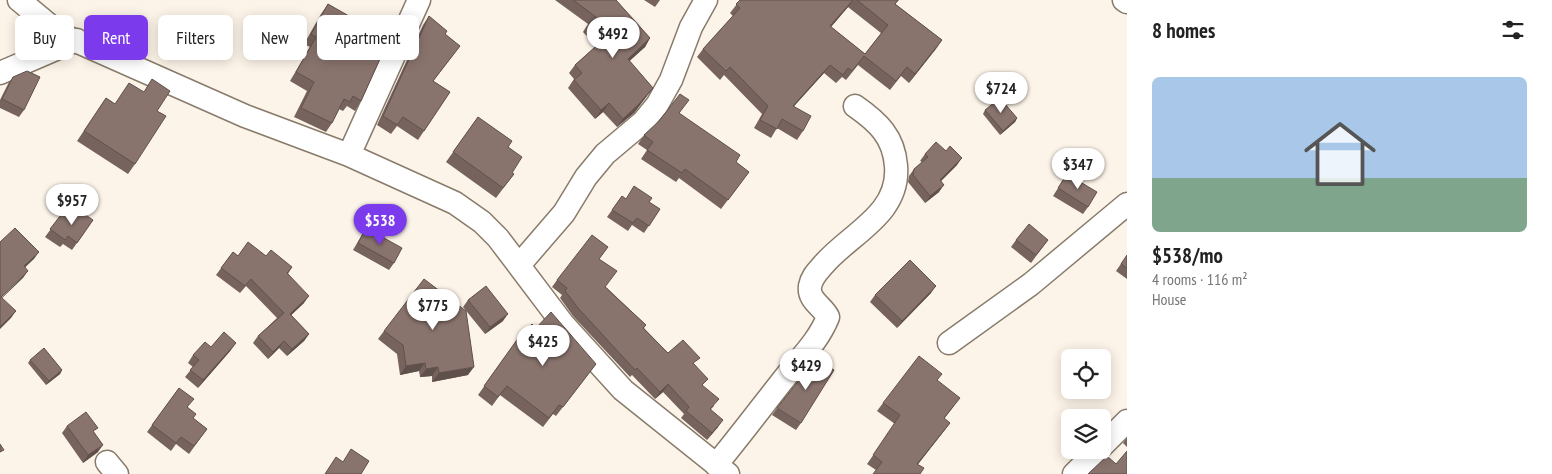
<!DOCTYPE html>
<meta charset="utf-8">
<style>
body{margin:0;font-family:"PT Sans Narrow",sans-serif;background:#f6f6f6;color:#222;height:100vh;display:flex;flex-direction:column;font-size:19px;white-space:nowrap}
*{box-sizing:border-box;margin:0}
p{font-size:16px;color:#767676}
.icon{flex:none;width:28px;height:28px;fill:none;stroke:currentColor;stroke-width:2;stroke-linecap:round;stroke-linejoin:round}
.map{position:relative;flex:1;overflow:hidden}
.panel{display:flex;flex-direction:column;background:#fff;width:425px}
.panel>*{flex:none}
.banner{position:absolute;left:15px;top:15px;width:475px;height:45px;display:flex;gap:10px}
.fabs{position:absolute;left:1061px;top:349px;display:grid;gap:10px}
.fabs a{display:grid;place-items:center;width:50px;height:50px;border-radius:8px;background:#fff;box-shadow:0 2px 12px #0003;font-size:25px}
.price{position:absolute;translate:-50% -42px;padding:0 11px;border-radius:18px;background:#fff;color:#222;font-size:16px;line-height:32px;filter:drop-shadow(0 1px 2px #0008)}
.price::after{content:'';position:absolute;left:50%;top:30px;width:15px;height:11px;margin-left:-8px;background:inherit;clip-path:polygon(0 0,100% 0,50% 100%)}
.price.current{background:#7c3aed;color:#fff}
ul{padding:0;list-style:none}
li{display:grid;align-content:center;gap:10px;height:265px;padding:0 25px}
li+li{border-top:1px solid #e0e0e0}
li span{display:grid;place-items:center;height:155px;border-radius:8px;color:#555}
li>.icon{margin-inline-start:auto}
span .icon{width:90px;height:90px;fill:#fffc;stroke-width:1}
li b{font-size:21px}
h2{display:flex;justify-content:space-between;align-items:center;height:60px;padding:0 25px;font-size:21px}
.pill{padding:0 18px;border-radius:8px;background:#fff;box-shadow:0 2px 12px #0003;font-size:18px;line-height:45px}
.pill.current{background:#7c3aed;color:#fff}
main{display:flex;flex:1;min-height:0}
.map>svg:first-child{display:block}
</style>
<main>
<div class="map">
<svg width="1127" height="474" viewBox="0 0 1127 474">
<rect width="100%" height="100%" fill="#fdf4e9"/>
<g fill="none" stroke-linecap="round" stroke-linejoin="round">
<defs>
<path id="street" d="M19 0 60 34 245 116 349 155 455 203 482 222 498 238 563 324 623 390 728 474
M1124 0 1127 2
M0 73 77 40
M349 155 419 0
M520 264 564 213 586 177 605 154 643 122 657 105 671 80 691 27 706 0
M949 343 1031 284 1127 204
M1102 446 1127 421
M107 462 117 474
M716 465C739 437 761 408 783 380 799 359 818 342 828 317 823 306 808 301 810 286 812 276 818 271 824 264 851 233 900 214 896 166 894 137 878 122 855 106
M1074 474 1098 450"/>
</defs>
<use href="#street" stroke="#887b6a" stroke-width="25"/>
<use href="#street" stroke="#fff" stroke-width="22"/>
</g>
<path fill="#76635e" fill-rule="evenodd" d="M555 0H616L650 38 645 47 629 61 653 88 634 113 617 127 603 112 595 119 568 88 574 79 569 73 575 65 596 46 583 32 588 24Z
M644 0H660L655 7Z
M740 0H899L895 4 942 40 909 83 901 76 890 90 858 65 846 80 842 77 836 83 824 73 794 106 803 131 797 140 777 128 771 138 754 128 762 114 724 75 720 80 697 57 703 49 733 16 730 13ZM848 7 881 33 865 54 831 27Z
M328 4 361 101 355 111 347 106 343 111 339 109 332 123 326 132 294 117 307 91 290 81 310 47 304 44 321 14Z
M429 16 445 34 460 46 433 81 450 92 418 140 397 126 391 134 377 125 423 25Z
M13 77 24 110 19 117 0 108V100L8 84Z
M106 98 115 104 157 111 135 164 128 174 77 141Z
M985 110 1017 118 1015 122 1000 135 983 114Z
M679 113 736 162 749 172 721 209 679 178 676 182 641 159 647 150 638 144 644 135Z
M478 117 509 147 512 173 514 174 496 198 446 162Z
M925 154 957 165 941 181 939 192 925 203 908 182 909 176 914 169 922 162 920 161Z
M1067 174 1088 207 1083 214 1053 196Z
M622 196 626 199 649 202 660 209 644 233 632 225 628 231 607 217Z
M64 211 75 218 93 220 72 250 63 244 60 247 45 237Z
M366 228 394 263 389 270 353 250Z
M1016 240H1048L1031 263 1011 247Z
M233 252 238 256H266L292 267 288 274 304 303 291 315 309 334 304 341 287 356 279 348 268 359 253 343 258 336 277 318 246 286 240 293 216 275Z
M1127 255V279L1116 271Z
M557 280 606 287 646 325 644 328 668 353 695 365 703 386 714 406 711 409 718 427 707 440 681 418 684 414 663 392 655 399 632 375 630 377 573 316 560 298 562 295 552 287Z
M931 293 897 328 870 302 875 295Z
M468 300 503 321 485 334 463 307Z
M536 328 596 364 556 416 553 414 543 427 500 395 492 406 478 395 519 337Z
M384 331 468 375 432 382V376L420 377 419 371 400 375 397 354 378 339Z
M211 347 231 350 198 388 185 377 193 367 188 363 193 355Z
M30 360 62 370 60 374 46 385 28 363Z
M937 381 954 406 944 419 950 423 918 464 876 470 867 464 895 424 877 411 883 403Z
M179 388 193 418 207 429 189 454 176 444 171 451 147 432Z
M777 408 801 423 796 430 772 415Z
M67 426 94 432 98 452 83 463 62 433Z
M1127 438V447L1123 443Z"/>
<path fill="#60504c" d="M853 0 848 7 824 35 830 26Z
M650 38 645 47 622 68 628 59Z
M942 40 936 49 909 83 915 74Z
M830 65 824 73 787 114 793 106Z
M653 88 634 113 617 127 623 119Z
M609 103 603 112 595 119 601 110Z
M1017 118 1015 122 1000 135 1003 131Z
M962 158 957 165 935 187 940 180Z
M944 185 939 192 925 203 930 196Z
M39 252 34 259 19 273 24 266Z
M28 271 23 278 0 300V299Z
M936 286 931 293 897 328 902 321Z
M309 296 304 303 285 321 290 314Z
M16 311 11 318 0 329V327Z
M508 314 503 321 485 334 490 327Z
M309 334 304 341 287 356 292 349Z
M284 341 279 348 268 359 273 352Z
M236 343 231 350 198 388 203 380Z
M425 363 419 371 400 375 406 366Z
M438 367 432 376 420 377 426 369Z
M474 367 468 375 432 382 439 373Z
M62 370 60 374 46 385 49 381Z
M668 384 663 392 655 399 660 392Z
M723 420 718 427 707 440 712 433Z
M950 423 944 431 912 472 917 464Z
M103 445 98 452 83 463 88 455Z"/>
<path fill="#89736d" stroke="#60504c" d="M573 0H616L650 38 628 59 653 88 639 104 623 119 609 103 601 110 574 80 582 73 575 65 604 39 589 23 596 17Z
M740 0H853L830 26 865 54 888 25 857 0H898L895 4 942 40 915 74 907 67 896 81 864 56 852 71 848 68 843 75 830 65 793 106 811 116 803 131 782 119 777 129 760 120 768 106 730 67 726 71 703 49 740 8 736 4Z
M328 4 389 39 361 101 353 96 350 102 344 99 332 123 301 108 314 82 296 72 316 37 311 34Z
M429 16 447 31 445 34 460 46 433 81 450 92 424 131 403 117 397 125 383 116Z
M27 71 40 77 24 110 2 99 13 77Z
M152 79 170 91 157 111 166 116 135 164 84 131 106 98 115 104 129 83 144 92Z
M680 94 689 100 679 113 740 155 736 162 749 172 728 200 685 169 682 173 647 150 653 142 644 135 659 121Z
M1000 98 1017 118 1003 131 985 110Z
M478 117 512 141 508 147 522 157 512 173 514 174 503 188 453 152Z
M936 142 946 151 950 146 962 158 940 180 944 185 930 196 913 175 914 169 928 157 925 154Z
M1067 174 1097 192 1088 207 1058 188Z
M634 186 652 198 649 202 660 209 649 226 637 218 633 223 612 210 622 196 626 199Z
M64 211 75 218 80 211 93 220 77 243 68 236 65 240 50 229Z
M1029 224 1048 240 1036 255 1016 240Z
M15 228 39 252 24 266 28 271 1 297 16 311 0 327V242Z
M366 228 402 248 394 263 358 243Z
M592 235 608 247 599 259 617 271 605 287 646 325 643 328 668 353 683 340 700 358 693 363 708 379 702 385 719 399 710 409 723 420 712 433 686 411 689 407 668 384 660 392 637 368 635 370 578 308 565 291 567 288 557 280Z
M248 242 266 256 271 250 292 267 287 273 309 296 290 314 309 334 292 349 284 341 273 352 258 336 284 313 251 279 245 286 221 268 233 252 238 256Z
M1127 255V268L1121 264Z
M910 260 936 286 902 321 875 295Z
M424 279 466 311 474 367 439 373 438 367 426 369 425 363 406 366 403 345 384 331Z
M486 286 508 314 490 327 468 300Z
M551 312 596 364 563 407 559 405 549 418 507 386 498 397 484 386 519 337 532 324 536 328Z
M224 332 236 343 203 380 190 370 199 360 193 355 205 342 211 347Z
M44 348 62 370 49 381 30 360Z
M919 356 942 374 937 380 960 398 944 418 950 423 917 464 924 468 920 474H873L882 462 873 455 900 415 883 403Z
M816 359 834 370 801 423 777 408Z
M179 388 194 399 187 407 196 414 193 418 207 429 194 446 181 437 176 443 152 425Z
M86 412 98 428 93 431 103 445 88 455 67 426Z
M0 444 4 450 0 452Z
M351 449 369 461 361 474H325L336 457 343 462Z
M1127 451V474H1088L1107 456 1116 464Z"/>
</svg>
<div class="fabs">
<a><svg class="icon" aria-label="locate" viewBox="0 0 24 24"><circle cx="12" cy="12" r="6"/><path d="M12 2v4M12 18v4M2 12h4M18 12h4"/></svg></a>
<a><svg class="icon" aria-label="layers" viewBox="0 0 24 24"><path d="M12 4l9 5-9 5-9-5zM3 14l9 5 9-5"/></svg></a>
</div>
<b class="price" style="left:613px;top:59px">$492</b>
<b class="price" style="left:1001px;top:114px">$724</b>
<b class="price" style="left:1078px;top:190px">$347</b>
<b class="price" style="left:72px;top:226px">$957</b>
<b class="price current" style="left:380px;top:246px">$538</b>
<b class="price" style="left:433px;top:331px">$775</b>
<b class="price" style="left:543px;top:367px">$425</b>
<b class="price" style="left:806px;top:391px">$429</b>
<div class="banner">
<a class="pill">Buy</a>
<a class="pill current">Rent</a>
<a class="pill">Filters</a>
<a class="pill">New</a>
<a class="pill">Apartment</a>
</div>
</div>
<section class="panel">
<h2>8 homes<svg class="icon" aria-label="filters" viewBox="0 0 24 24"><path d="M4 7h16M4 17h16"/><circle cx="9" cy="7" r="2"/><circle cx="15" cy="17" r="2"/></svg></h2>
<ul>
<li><span style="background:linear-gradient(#a9c7e8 65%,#7fa58c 0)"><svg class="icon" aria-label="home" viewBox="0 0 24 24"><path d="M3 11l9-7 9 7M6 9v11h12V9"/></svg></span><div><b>$538/mo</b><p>4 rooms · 116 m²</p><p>House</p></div></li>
</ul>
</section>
</main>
